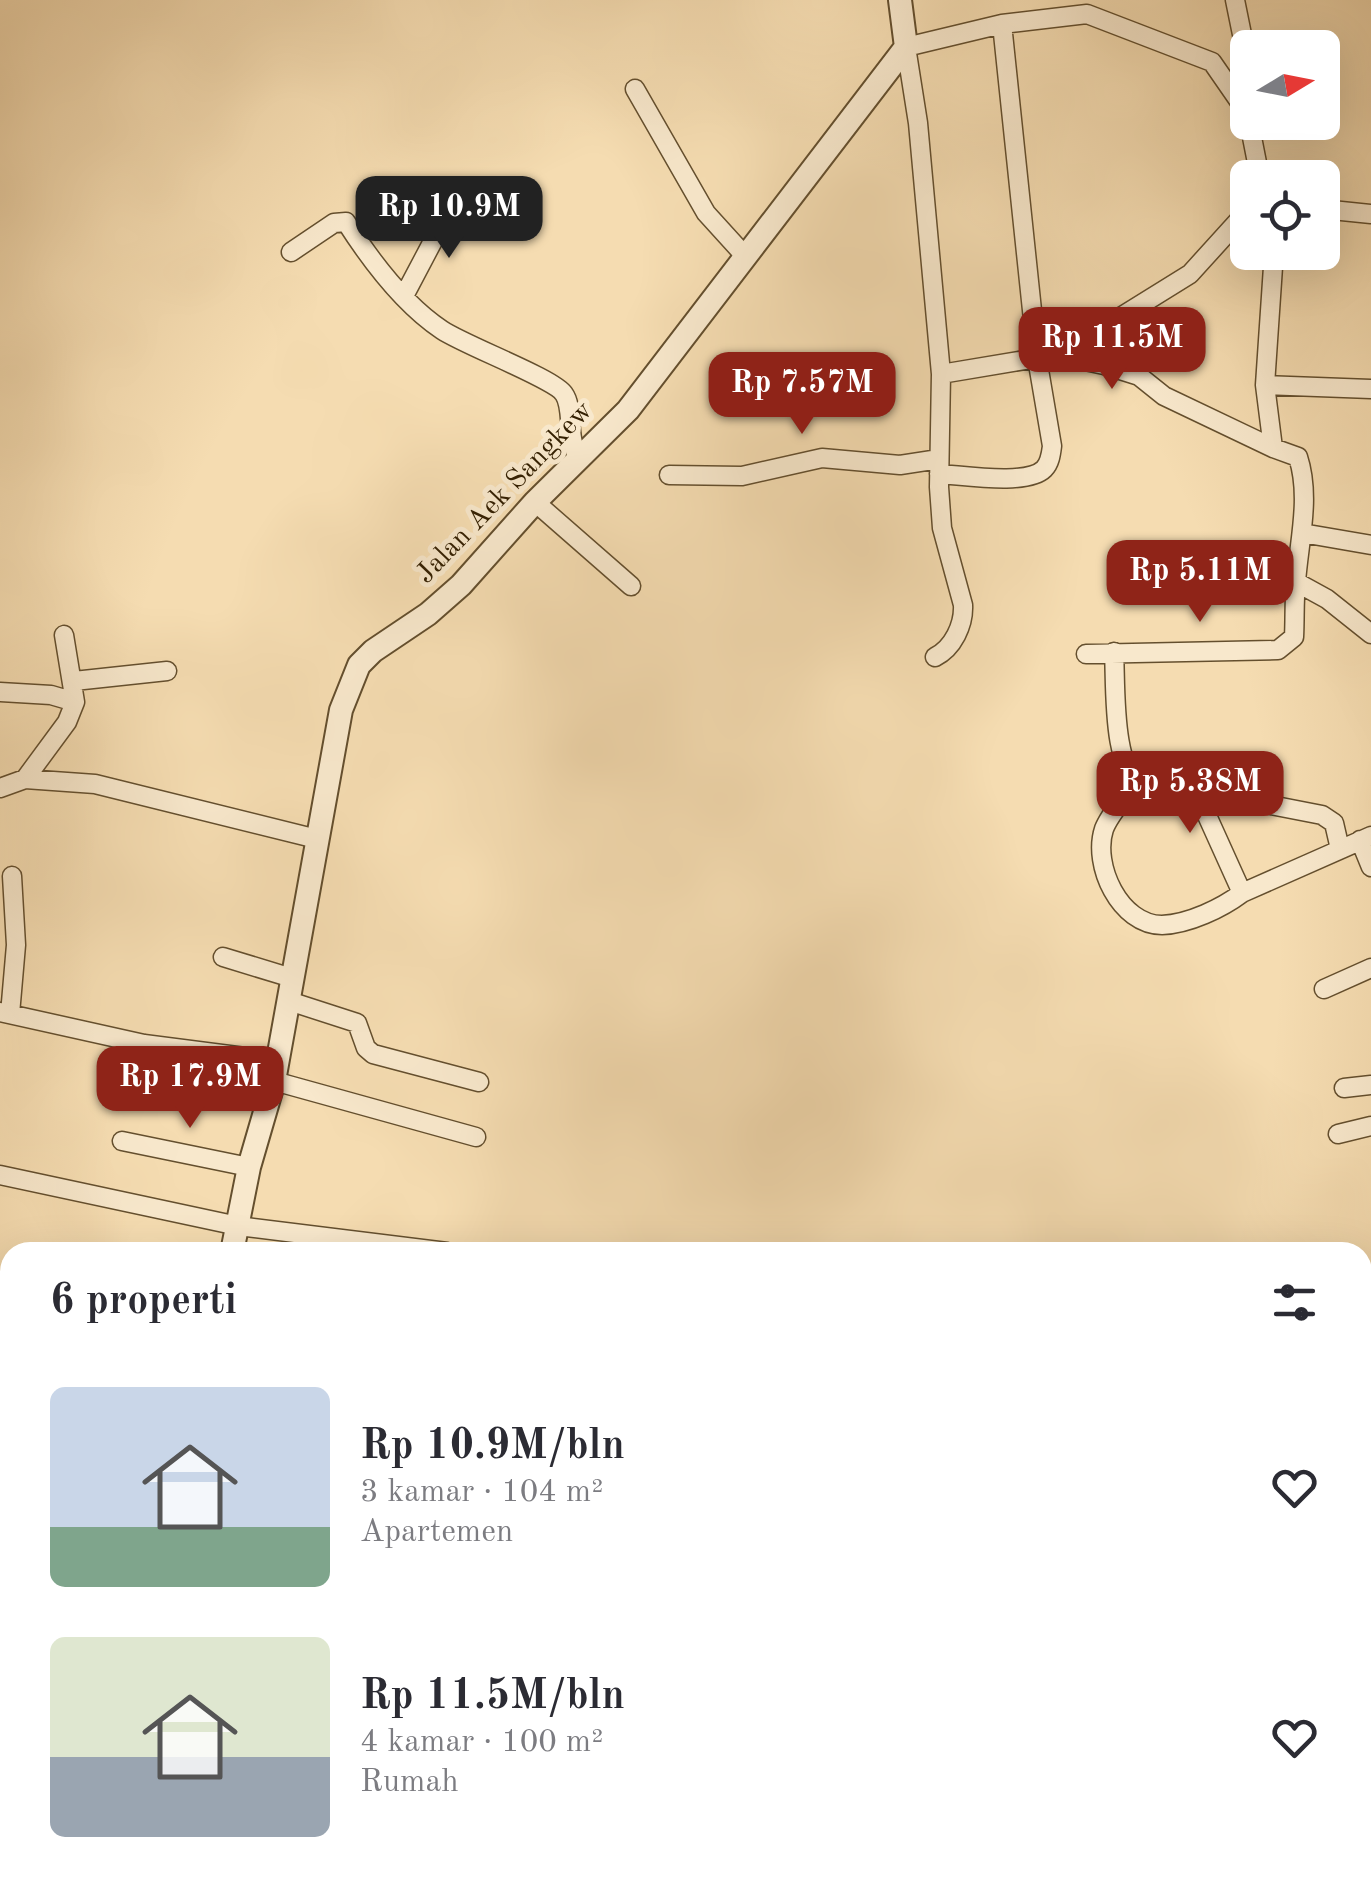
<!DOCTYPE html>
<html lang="id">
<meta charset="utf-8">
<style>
body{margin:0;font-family:"Old Standard TT",serif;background:#f2f2f3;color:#2b2b33;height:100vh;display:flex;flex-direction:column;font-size:38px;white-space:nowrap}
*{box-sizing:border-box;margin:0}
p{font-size:32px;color:#7c7c81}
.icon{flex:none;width:55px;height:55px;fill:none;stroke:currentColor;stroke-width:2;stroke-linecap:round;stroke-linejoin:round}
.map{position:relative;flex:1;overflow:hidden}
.panel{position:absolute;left:0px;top:1242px;width:1372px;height:642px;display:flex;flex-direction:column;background:#fff;border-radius:30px 30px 0 0;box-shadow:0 10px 40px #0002}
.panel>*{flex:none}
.needle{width:65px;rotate:80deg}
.buttons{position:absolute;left:1230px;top:30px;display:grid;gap:20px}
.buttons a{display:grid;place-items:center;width:110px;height:110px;border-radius:15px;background:#fff;box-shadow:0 10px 40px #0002;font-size:50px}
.price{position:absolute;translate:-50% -85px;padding:0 22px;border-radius:20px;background:#8f2418;color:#fff;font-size:32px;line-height:65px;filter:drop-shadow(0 2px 5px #0008)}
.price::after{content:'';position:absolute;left:50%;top:60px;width:30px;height:22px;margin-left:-15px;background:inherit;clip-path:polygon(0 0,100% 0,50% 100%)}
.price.on{background:#222;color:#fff}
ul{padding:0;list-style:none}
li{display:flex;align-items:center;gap:30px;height:250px;padding:0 50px}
li span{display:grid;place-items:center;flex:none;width:280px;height:200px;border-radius:15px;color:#555}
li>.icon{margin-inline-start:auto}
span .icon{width:120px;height:120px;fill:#fffc;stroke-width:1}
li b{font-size:42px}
h2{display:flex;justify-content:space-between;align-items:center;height:120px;padding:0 50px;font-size:42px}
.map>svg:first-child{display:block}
</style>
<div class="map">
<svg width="1371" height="1884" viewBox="0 0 1371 1884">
<rect width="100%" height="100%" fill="#f5dcb1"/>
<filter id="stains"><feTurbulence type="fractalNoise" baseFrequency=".002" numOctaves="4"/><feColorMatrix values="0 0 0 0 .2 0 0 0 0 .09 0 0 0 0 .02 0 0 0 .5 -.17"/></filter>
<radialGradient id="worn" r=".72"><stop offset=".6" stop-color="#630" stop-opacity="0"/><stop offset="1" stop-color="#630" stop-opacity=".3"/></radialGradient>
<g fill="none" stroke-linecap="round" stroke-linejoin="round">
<defs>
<path id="minor" d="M1235 0 1248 64
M635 89 706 213 746 257
M1249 122 1260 178
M1322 209 1371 214
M291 252 334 223 346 222C371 261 403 304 442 330 466 346 555 379 564 394 574 408 566 436 579 460
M404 296 452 205
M1066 357 1103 328 1190 274 1248 210
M941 374 1037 358 1066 357 1104 365 1139 376 1164 396 1273 448 1298 457C1311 497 1299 541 1296 582 1294 600 1295 619 1294 637L1278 650 1086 654
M1265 385 1371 389
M1273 448 1265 385 1274 252
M939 474C962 475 1027 486 1044 469 1050 463 1051 454 1052 446L1037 358 1002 24
M669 475 742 476 822 458 900 465 939 459
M535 502 631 586
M1302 533 1371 545
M1296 582 1327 599 1371 634
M1114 652C1116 683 1111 775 1145 789 1162 796 1182 795 1200 800L1242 893
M935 657C953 648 964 625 963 605L942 528 939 487 941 374 918 123 906 47 1002 24 1087 14 1212 62 1248 114
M74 681 167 671
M0 692 51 695 75 702
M25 779 67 722 75 702 64 635
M1135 783C1126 797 1110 813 1104 829 1092 865 1120 925 1162 925 1189 924 1222 908 1242 893L1371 836
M0 788 25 779 95 784 317 839
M1205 808 1227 802H1255L1322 815 1334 823 1340 849
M1360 840 1371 867
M223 957 292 978
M1324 989 1371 968
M289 1001 357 1023 366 1048 373 1054 479 1082
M0 1012 144 1044 277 1061
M10 1014 16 945 12 876
M274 1081 476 1137
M1344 1088 1371 1085
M1338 1134 1371 1126
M122 1141 249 1167
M0 1175 238 1226 447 1252
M0 1330 10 1335
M1362 1352H1371
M0 1487 10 1489
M0 1544 10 1548
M1362 1604 1371 1607
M0 1750 10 1754
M1362 1834H1371
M0 1854 10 1853
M175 1875V1876
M309 1875 336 1884
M1066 1875 1085 1884
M1179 1875 1180 1884
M234 1884 237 1875
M663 1884 664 1875
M1316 1884V1875"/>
<path id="tertiary" d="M232 1252 249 1167 274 1081 341 710 359 665 373 651 428 614 461 585 535 502 628 410 906 47 900 0
M0 1883 10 1867"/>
</defs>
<use href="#minor" stroke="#644f2e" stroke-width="21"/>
<use href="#tertiary" stroke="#644f2e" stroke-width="26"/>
<use href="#minor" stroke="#f8e8cc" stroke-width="18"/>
<use href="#tertiary" stroke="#f8e8cc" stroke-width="22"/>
</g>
<g text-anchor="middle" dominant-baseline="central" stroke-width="10" stroke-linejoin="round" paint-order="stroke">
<g font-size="28" fill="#342002" stroke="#f8e8cc">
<text transform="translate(505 493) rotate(-46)">Jalan Aek Sangkew</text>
</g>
</g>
<rect width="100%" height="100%" filter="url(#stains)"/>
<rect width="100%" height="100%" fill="url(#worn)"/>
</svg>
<div class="buttons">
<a><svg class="needle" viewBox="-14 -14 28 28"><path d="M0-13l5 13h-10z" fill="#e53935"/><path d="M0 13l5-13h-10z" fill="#7c7c81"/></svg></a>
<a><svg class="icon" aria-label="locate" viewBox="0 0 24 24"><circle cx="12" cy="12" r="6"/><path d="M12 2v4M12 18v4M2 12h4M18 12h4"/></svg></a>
</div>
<b class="price on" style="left:449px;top:261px">Rp 10.9M</b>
<b class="price" style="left:1112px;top:392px">Rp 11.5M</b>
<b class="price" style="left:802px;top:437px">Rp 7.57M</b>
<b class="price" style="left:1200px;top:625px">Rp 5.11M</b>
<b class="price" style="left:1190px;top:836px">Rp 5.38M</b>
<b class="price" style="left:190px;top:1131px">Rp 17.9M</b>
<section class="panel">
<h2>6 properti<svg class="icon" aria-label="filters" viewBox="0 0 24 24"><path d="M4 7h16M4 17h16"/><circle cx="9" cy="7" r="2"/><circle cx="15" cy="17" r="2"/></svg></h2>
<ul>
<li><span style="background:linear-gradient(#c9d6e8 70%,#7fa58c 0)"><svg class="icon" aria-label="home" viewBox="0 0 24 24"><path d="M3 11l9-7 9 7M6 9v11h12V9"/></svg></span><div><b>Rp 10.9M/bln</b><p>3 kamar · 104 m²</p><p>Apartemen</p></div><svg class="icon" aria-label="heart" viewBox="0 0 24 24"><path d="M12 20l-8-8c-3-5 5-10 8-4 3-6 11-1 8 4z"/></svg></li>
<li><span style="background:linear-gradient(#dfe7d0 60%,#9aa5b1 0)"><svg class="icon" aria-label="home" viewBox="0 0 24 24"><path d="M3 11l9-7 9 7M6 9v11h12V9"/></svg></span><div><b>Rp 11.5M/bln</b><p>4 kamar · 100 m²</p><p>Rumah</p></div><svg class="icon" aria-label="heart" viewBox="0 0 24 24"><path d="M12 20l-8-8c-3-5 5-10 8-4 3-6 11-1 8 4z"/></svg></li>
</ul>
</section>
</div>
